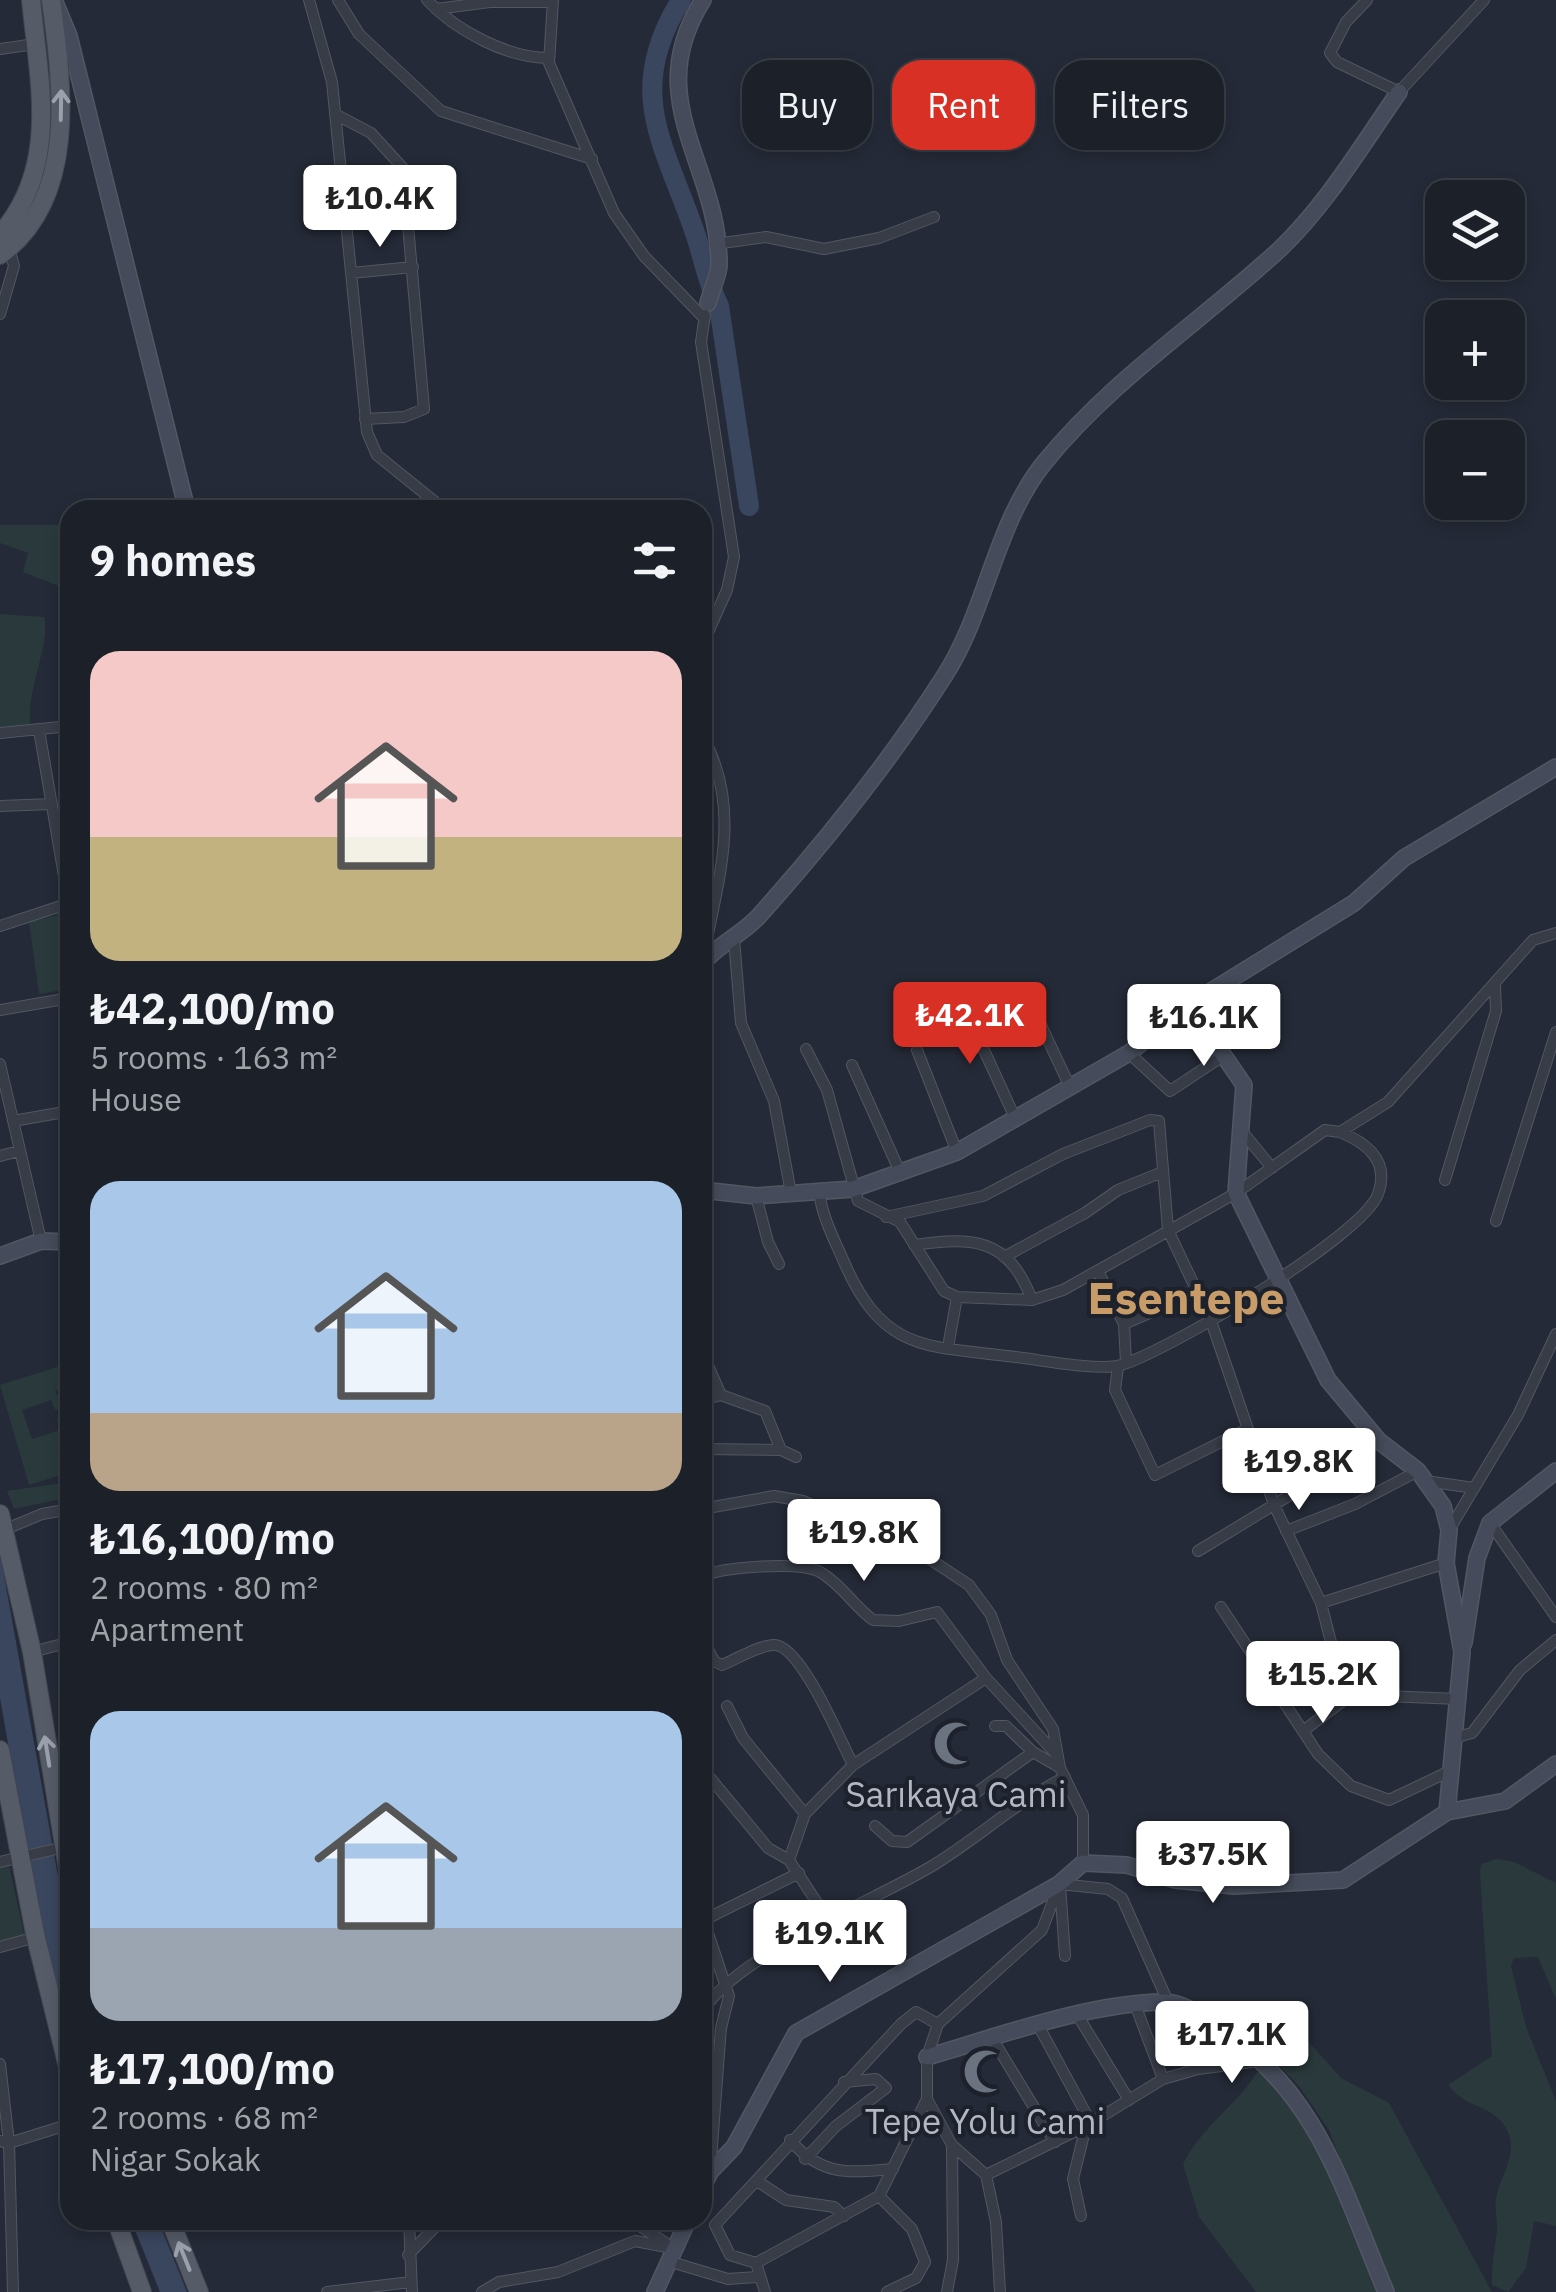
<!DOCTYPE html>
<meta charset="utf-8">
<style>
body{margin:0;font-family:"IBM Plex Sans",sans-serif;background:#242831;color:#f1f3f6;height:100vh;display:flex;flex-direction:column;font-size:38px;white-space:nowrap}
*{box-sizing:border-box;margin:0}
p{font-size:32px;color:#a0a3a8}
.icon{flex:none;width:55px;height:55px;fill:none;stroke:currentColor;stroke-width:2;stroke-linecap:round;stroke-linejoin:round}
.map{position:relative;flex:1;overflow:hidden}
.details{position:absolute;left:60px;top:500px;width:652px;height:1730px;display:flex;flex-direction:column;background:#1b2029;border-radius:30px;box-shadow:0 5px 15px #0003,0 0 0 2px #393e46}
.details>*{flex:none}
.hud{position:absolute;left:742px;top:60px;width:662px;height:90px;display:flex;gap:20px}
.buttons{position:absolute;left:1425px;top:180px;display:grid;gap:20px}
.buttons a{display:grid;place-items:center;width:100px;height:100px;border-radius:20px;background:#1b2029;box-shadow:0 5px 15px #0003,0 0 0 2px #393e46;font-size:50px}
.price{position:absolute;translate:-50% -85px;padding:0 22px;border-radius:10px;background:#fff;color:#222;font-size:32px;line-height:65px;filter:drop-shadow(0 2px 5px #0008)}
.price::after{content:'';position:absolute;left:50%;top:60px;width:30px;height:22px;margin-left:-15px;background:inherit;clip-path:polygon(0 0,100% 0,50% 100%)}
.price.on{background:#d93025;color:#fff}
ul{padding:0;list-style:none}
li{display:grid;align-content:center;gap:20px;height:530px;padding:0 30px}
li span{display:grid;place-items:center;height:310px;border-radius:30px;color:#555}
li>.icon{margin-inline-start:auto}
span .icon{width:180px;height:180px;fill:#fffc;stroke-width:1}
li b{font-size:42px}
h2{display:flex;justify-content:space-between;align-items:center;height:120px;padding:0 30px;font-size:42px}
.pill{padding:0 35px;border-radius:30px;background:#1b2029;box-shadow:0 5px 15px #0003,0 0 0 2px #393e46;font-size:35px;line-height:90px}
.pill.on{background:#d93025;color:#fff}
.map>svg:first-child{display:block}
</style>
<div class="map">
<svg width="1556" height="2292" viewBox="0 0 1556 2292">
<rect width="100%" height="100%" fill="#242a37"/>
<path fill="#2a3a3c" d="M0 525H70V571L61 587 23 572 28 553 0 543Z
M0 614 44 617C51 642 27 688 30 724L0 727Z
M59 915 69 989 39 994 29 922Z
M70 1363V1386L55 1391 65 1407 55 1410 51 1400 22 1410 32 1439 60 1430 57 1419 68 1416 70 1447 57 1452 64 1474 29 1485 0 1385Z
M70 1482V1497L14 1509 7 1491Z
M1497 1859 1514 1862 1556 1883V1999L1538 1957 1514 1958 1511 1966 1526 2027 1556 2101V2226L1534 2221 1526 2268 1508 2292 1492 2285C1491 2266 1495 2250 1497 2231 1498 2220 1494 2209 1496 2199 1500 2174 1522 2151 1504 2125 1489 2104 1465 2108 1448 2085L1492 2056 1480 1872 1481 1864Z
M9 1865 25 1939 0 1947V1867Z
M1290 2021 1341 2078 1389 2103 1492 2292H1391L1329 2130 1299 2086 1261 2047Z
M1259 2070 1312 2134 1376 2292H1256L1199 2217 1183 2164C1204 2123 1234 2109 1259 2070Z"/>
<path fill="#3a465e" d="M0 1553 70 1943V2042L42 1936 0 1698Z
M131 2220H158L187 2292H160Z"/>
<g fill="none" stroke-linecap="round" stroke-linejoin="round">
<path stroke="#3a465e" stroke-width="20" d="M681 0C624 92 664 143 695 233 704 259 707 282 719 306L749 506"/>
<defs>
<path id="street" d="M309 0 332 82 367 432 377 455 445 510
M338 0 359 34 441 111 592 159
M427 0C455 30 507 58 549 58
M553 0 549 63 614 213 644 256 704 318
M1367 0 1346 22 1330 53 1337 62 1399 92 1484 0
M436 9 490 2H553
M0 49 35 44
M335 114 371 133 403 168 424 409 404 417 365 419
M715 244 766 237 824 249 879 238 934 217
M351 273 413 267
M0 314 14 266 9 248
M702 646 727 590 734 557 701 342 705 315
M39 730 70 911
M0 733 70 726
M702 735C744 810 717 881 703 960
M0 806 52 804
M0 926 70 903
M734 939 741 1023 774 1101 791 1193
M967 998 978 1037 1016 1120
M0 1010 70 998
M973 1014 1023 999 1031 1004 1071 1089
M806 1049 827 1090 858 1201 900 1222 944 1291 957 1297 1032 1300 1063 1290 1236 1193 1325 1130 1340 1132 1388 1102 1533 940 1556 933
M917 1050 957 1152
M1129 1053 1170 1091 1223 1056
M0 1064 41 1241
M852 1065 900 1172
M13 1121 70 1111
M1241 1130 1272 1168
M0 1156 19 1151
M1445 1180 1496 1011 1495 986
M819 1191C822 1217 834 1239 844 1262 885 1357 932 1345 1023 1358 1046 1361 1101 1371 1121 1365 1168 1351 1363 1236 1378 1194 1390 1161 1367 1143 1340 1132
M756 1196 768 1242 779 1264
M886 1217 983 1196 1063 1154 1150 1120 1159 1121 1168 1230 1211 1321 1274 1505 1321 1603 1336 1662 1360 1695 1459 1699
M1496 1221 1556 1032
M914 1245C973 1237 1008 1237 1032 1300
M1004 1257 1085 1213 1118 1190 1160 1173
M1098 1271 1124 1324 1126 1363
M1124 1324 1198 1292
M948 1347 957 1297
M702 1352 721 1395
M1118 1367 1115 1390 1155 1475 1245 1430
M721 1395 765 1411 781 1450
M702 1400 721 1395
M702 1449 781 1450 796 1457
M1426 1481 1474 1488
M702 1509 774 1496 803 1501 916 1550 969 1585 991 1615 1007 1660 1053 1729 1060 1768 1083 1815V1863
M1490 1523 1556 1617
M6 1529 42 1514 70 1509
M1449 1530 1518 1415 1556 1334
M1286 1531 1355 1504 1418 1471
M1198 1551 1379 1441
M702 1576C725 1567 799 1561 820 1572 841 1584 854 1606 873 1620L899 1621 937 1612 986 1678
M1321 1603 1446 1563
M1221 1607 1318 1754 1351 1786 1389 1800 1452 1770
M702 1637 714 1661 722 1665C737 1659 757 1646 773 1645 800 1642 841 1742 853 1765
M32 1652 70 1642
M727 1706 743 1738 805 1814
M995 1726H1006L1033 1752 1059 1767
M1303 1731 1356 1691
M1457 1737 1472 1733 1520 1670 1556 1640
M702 1768 768 1848 789 1860
M875 1826 892 1841 907 1842 1033 1752
M0 1862 69 1846
M1059 1884 1108 1889 1122 1898 1168 2002
M1060 1885 1065 1956
M702 1915 729 1996 721 2028 710 2172
M704 1920 799 1873
M829 1921 789 1860 805 1814 853 1765 986 1678 1056 1754
M0 1947 36 1937
M1136 2007 1163 2079
M702 2013C732 1957 874 1901 932 1866 978 1838 1016 1802 1065 1777
M1078 2016 1129 2100
M1038 2025 1091 2123
M992 2038 1055 2142
M1184 2044 1198 2069
M0 2064 9 2143 13 2292
M790 2140C821 2176 847 2173 893 2169
M0 2141 9 2143 70 2124
M952 2145 986 2175 996 2222 1000 2292
M805 2159 836 2126 886 2088 876 2079 844 2082
M986 2175 1086 2126 1163 2079 1198 2069 1260 2061
M757 2181 786 2200 834 2207 844 2216
M879 2196 927 2099
M1081 2216 1073 2179 1086 2126
M409 2220 412 2292
M631 2220 667 2244
M408 2255 437 2225 452 2220
M668 2261 728 2279 757 2277
M756 2263 730 2255 715 2225 901 2024 916 2012 938 2024
M327 2292 411 2282
M482 2292 499 2282 558 2272 635 2241 672 2248
M765 2292 756 2263 879 2196 912 2229 925 2262 916 2278 887 2292
M947 2292 953 2260 952 2145 927 2099V2057L938 2024 1042 1930 1059 1885"/>
<path id="secondary" d="M54 0 69 36 187 510
M703 0C639 101 720 165 719 266 718 277 711 291 708 303
M702 964C716 946 743 934 759 916 826 841 891 760 945 675 987 609 995 524 1044 463 1112 379 1202 321 1280 249 1327 204 1362 145 1399 92
M1189 1005 1244 1085 1236 1193 1328 1380 1379 1441 1418 1471 1443 1506 1449 1530 1446 1563 1462 1652 1447 1812
M702 1190 756 1196 853 1189 957 1152 1129 1053 1189 1005 1354 903 1404 858 1556 767
M0 1256 41 1241 70 1242
M1464 1643 1477 1558 1490 1523 1556 1471
M927 2057C1000 2036 1087 2003 1164 2002 1184 2002 1202 2017 1218 2028 1319 2093 1342 2188 1386 2292
M702 2189 710 2172 734 2147 796 2033 1059 1884 1083 1863 1127 1865 1175 1880 1234 1886 1343 1880 1447 1812 1505 1801 1556 1764
M655 2292 688 2220"/>
<path id="primary" d="M0 235C60 167 39 83 31 0
M0 255C79 198 62 83 51 0
M0 1514 32 1652 70 1881
M0 1750 35 1934 70 2075
M116 2220 142 2292
M170 2220 199 2292"/>
</defs>
<use href="#street" stroke="#525762" stroke-width="12"/>
<use href="#secondary" stroke="#525762" stroke-width="18"/>
<use href="#primary" stroke="#404551" stroke-width="20"/>
<use href="#street" stroke="#373c47" stroke-width="10"/>
<use href="#secondary" stroke="#454b5a" stroke-width="15"/>
<use href="#primary" stroke="#555b67" stroke-width="18"/>
</g>
<defs><path id="oneway-shaft" d="M-6 0H5M1.5-3L5.5 0L1.5 3" fill="none" stroke-width="1.6" stroke-linecap="round" stroke-linejoin="round" transform="scale(2.5)"/></defs>
<g stroke="#9ba0ad">
<use href="#oneway-shaft" transform="translate(61 105) rotate(-89)"/>
<use href="#oneway-shaft" transform="translate(47 1751) rotate(-99)"/>
<use href="#oneway-shaft" transform="translate(184 2256) rotate(-112)"/>
</g>
<defs>
<symbol id="mosque-bare" viewBox="-9 -9 18 18"><path d="M3.5-4.9A6 6 0 1 0 3.5 4.9A5 5 0 1 1 3.5-4.9Z" fill="#6b7280" stroke="#1c212c" stroke-width="2.5" paint-order="stroke"/></symbol>
</defs>
<g fill-rule="evenodd">
<use href="#mosque-bare" x="924" y="1712" width="63" height="63"/>
<use href="#mosque-bare" x="954" y="2040" width="63" height="63"/>
</g>
<g text-anchor="middle" dominant-baseline="central" stroke-width="8" stroke-linejoin="round" paint-order="stroke">
<g font-size="35" fill="#b2b7c4" stroke="#1c212c">
<text x="956" y="1794">Sarıkaya Cami</text>
<text x="985" y="2121">Tepe Yolu Cami</text>
</g>
<g font-size="45" font-weight="bold" fill="#c79c69" stroke="#1c212c">
<text x="1186" y="1297">Esentepe</text>
</g>
</g>
</svg>
<div class="buttons">
<a><svg class="icon" aria-label="layers" viewBox="0 0 24 24"><path d="M12 4l9 5-9 5-9-5zM3 14l9 5 9-5"/></svg></a>
<a>+</a>
<a>−</a>
</div>
<b class="price" style="left:380px;top:250px">₺10.4K</b>
<b class="price on" style="left:970px;top:1067px">₺42.1K</b>
<b class="price" style="left:1204px;top:1069px">₺16.1K</b>
<b class="price" style="left:1299px;top:1513px">₺19.8K</b>
<b class="price" style="left:864px;top:1584px">₺19.8K</b>
<b class="price" style="left:1323px;top:1726px">₺15.2K</b>
<b class="price" style="left:1213px;top:1906px">₺37.5K</b>
<b class="price" style="left:830px;top:1985px">₺19.1K</b>
<b class="price" style="left:1232px;top:2086px">₺17.1K</b>
<div class="hud">
<a class="pill">Buy</a>
<a class="pill on">Rent</a>
<a class="pill">Filters</a>
</div>
<section class="details">
<h2>9 homes<svg class="icon" aria-label="filters" viewBox="0 0 24 24"><path d="M4 7h16M4 17h16"/><circle cx="9" cy="7" r="2"/><circle cx="15" cy="17" r="2"/></svg></h2>
<ul>
<li><span style="background:linear-gradient(#f6c9c9 60%,#c2b280 0)"><svg class="icon" aria-label="home" viewBox="0 0 24 24"><path d="M3 11l9-7 9 7M6 9v11h12V9"/></svg></span><div><b>₺42,100/mo</b><p>5 rooms · 163 m²</p><p>House</p></div></li>
<li><span style="background:linear-gradient(#a9c7e8 75%,#b9a48a 0)"><svg class="icon" aria-label="home" viewBox="0 0 24 24"><path d="M3 11l9-7 9 7M6 9v11h12V9"/></svg></span><div><b>₺16,100/mo</b><p>2 rooms · 80 m²</p><p>Apartment</p></div></li>
<li><span style="background:linear-gradient(#a9c7e8 70%,#9aa5b1 0)"><svg class="icon" aria-label="home" viewBox="0 0 24 24"><path d="M3 11l9-7 9 7M6 9v11h12V9"/></svg></span><div><b>₺17,100/mo</b><p>2 rooms · 68 m²</p><p>Nigar Sokak</p></div></li>
</ul>
</section>
</div>
